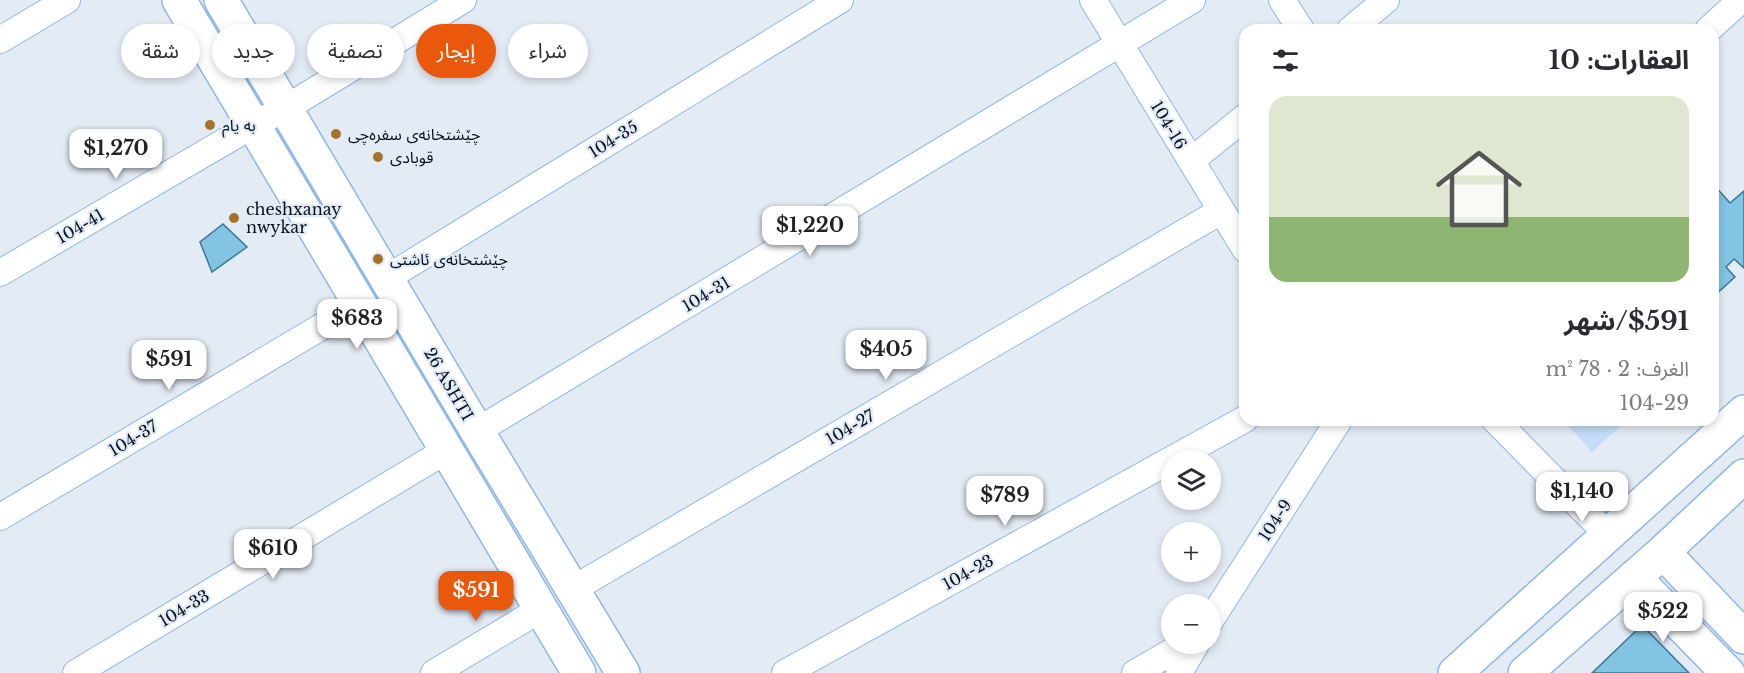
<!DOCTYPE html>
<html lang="ar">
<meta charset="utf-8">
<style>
body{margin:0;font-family:"Libre Baskerville","Noto Sans Arabic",serif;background:#f7f7f7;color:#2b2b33;direction:rtl;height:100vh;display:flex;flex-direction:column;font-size:22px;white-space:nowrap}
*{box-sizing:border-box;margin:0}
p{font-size:20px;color:#7c7c81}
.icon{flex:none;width:33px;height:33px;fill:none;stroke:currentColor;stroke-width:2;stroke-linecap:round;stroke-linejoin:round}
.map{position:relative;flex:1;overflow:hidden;direction:ltr}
.details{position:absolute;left:1239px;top:24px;width:480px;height:402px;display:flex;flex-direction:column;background:#fff;border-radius:18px;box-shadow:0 3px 9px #0003;direction:rtl}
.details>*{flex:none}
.guide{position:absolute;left:18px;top:24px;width:570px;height:54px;direction:rtl;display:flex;gap:12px}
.buttons{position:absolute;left:1161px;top:450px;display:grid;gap:12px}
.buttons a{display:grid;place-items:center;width:60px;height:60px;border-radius:50%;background:#fff;box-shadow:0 3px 9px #0003;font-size:30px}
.price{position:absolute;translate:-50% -51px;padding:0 14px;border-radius:12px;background:#fff;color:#222;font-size:20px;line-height:39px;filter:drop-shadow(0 2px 3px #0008)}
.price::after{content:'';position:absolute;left:50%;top:36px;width:18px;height:14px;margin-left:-9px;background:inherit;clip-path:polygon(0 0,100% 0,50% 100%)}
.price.active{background:#ea580c;color:#fff}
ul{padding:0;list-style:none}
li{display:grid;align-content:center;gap:12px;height:318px;padding:0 30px}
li+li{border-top:2px solid #e1e1e2}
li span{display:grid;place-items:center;height:186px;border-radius:18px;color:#555}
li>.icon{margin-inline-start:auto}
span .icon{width:108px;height:108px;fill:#fffc;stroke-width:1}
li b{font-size:26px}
h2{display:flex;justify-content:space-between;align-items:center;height:72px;padding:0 30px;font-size:26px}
.pill{padding:0 21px;border-radius:27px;background:#fff;box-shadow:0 3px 9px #0003;font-size:21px;line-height:54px}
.pill.active{background:#ea580c;color:#fff}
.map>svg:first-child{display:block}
</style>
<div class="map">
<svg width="1744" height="673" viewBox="0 0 1744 673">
<rect width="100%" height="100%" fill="#e3ebf5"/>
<path fill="#c4defa" d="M1563 420H1627L1592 452Z"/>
<path fill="#83c3e4" stroke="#387896" stroke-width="1.5" d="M1713 184 1730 203 1744 191V268L1734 259 1726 267 1735 277 1714 296Z
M223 224 247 247 212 272 200 242Z
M1642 625 1689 673H1592Z"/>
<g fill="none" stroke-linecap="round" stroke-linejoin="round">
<defs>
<path id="street" d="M1093 0 1245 249
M1282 0 1301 30
M1350 30 1386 0
M1708 30 1741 0
M0 40 67 0
M1191 161 1245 117
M0 273 253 125 286 108 463 0
M387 278 840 0
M1495 420 1608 535
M477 431 1192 0
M0 517 360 304
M573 589 1221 211
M1210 621 1339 420
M76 673 447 450
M434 673 541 609
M785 673 1245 419
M1135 673 1185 644
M1179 673 1196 644"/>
<path id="secondary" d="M179 0 579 673
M221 0 477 431 623 673
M1663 552 1744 637
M1634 577 1728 673
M1455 673 1744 412
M1525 673 1663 552 1744 476"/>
</defs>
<use href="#street" stroke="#8eb8e6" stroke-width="28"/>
<use href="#secondary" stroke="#8eb8e6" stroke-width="36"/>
<use href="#street" stroke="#fff" stroke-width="26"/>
<use href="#secondary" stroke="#fff" stroke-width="33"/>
</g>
<g fill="#a6722a" stroke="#e3ebf5" stroke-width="2">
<circle cx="210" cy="125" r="6"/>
<circle cx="336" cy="134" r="6"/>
<circle cx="378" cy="157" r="6"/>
<circle cx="234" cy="218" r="6"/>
<circle cx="378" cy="259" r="6"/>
</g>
<g text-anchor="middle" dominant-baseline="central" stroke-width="4.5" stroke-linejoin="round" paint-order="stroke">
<g font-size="16" fill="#041222" stroke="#e3ebf5" text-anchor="start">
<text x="222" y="125">به يام</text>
<text x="348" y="134">چێشتخانەی سفرەچی</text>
<text x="390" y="157">قوبادی</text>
<text x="246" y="209">cheshxanay<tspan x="246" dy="18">nwykar</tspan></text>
<text x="390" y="259">چێشتخانەی ئاشتی</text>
</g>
<g font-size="16" fill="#041222" stroke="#e3ebf5">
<text transform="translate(1169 125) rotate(59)">104-16</text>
<text transform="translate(613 139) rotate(-32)">104-35</text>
<text transform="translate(80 226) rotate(-30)">104-41</text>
<text transform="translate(706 294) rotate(-31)">104-31</text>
<text transform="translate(449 384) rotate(60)">26 ASHTI</text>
<text transform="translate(850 427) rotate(-30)">104-27</text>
<text transform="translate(133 438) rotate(-31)">104-37</text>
<text transform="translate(1275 520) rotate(-57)">104-9</text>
<text transform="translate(968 572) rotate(-29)">104-23</text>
<text transform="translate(184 608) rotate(-31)">104-33</text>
</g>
</g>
</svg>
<div class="buttons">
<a><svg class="icon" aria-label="layers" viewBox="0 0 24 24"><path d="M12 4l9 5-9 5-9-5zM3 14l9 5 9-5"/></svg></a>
<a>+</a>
<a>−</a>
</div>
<b class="price" style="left:116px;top:180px">$1,270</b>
<b class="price" style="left:810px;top:257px">$1,220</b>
<b class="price" style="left:357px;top:350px">$683</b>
<b class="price" style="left:886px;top:381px">$405</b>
<b class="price" style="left:169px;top:391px">$591</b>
<b class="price" style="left:1582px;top:523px">$1,140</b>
<b class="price" style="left:1005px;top:527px">$789</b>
<b class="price" style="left:273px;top:580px">$610</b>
<b class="price active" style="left:476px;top:622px">$591</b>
<b class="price" style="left:1663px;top:643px">$522</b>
<div class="guide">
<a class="pill">شراء</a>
<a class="pill active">إيجار</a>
<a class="pill">تصفية</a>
<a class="pill">جديد</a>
<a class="pill">شقة</a>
</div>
<section class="details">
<h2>العقارات: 10<svg class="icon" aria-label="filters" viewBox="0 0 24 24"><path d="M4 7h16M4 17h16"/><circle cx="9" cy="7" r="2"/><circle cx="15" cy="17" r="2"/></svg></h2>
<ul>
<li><span style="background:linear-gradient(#dfe7d0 65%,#8fb573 0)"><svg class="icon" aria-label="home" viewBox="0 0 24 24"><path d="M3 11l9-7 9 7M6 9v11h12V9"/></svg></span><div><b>$591/شهر</b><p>الغرف: 2 · 78 m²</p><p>104-29</p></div></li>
</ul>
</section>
</div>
